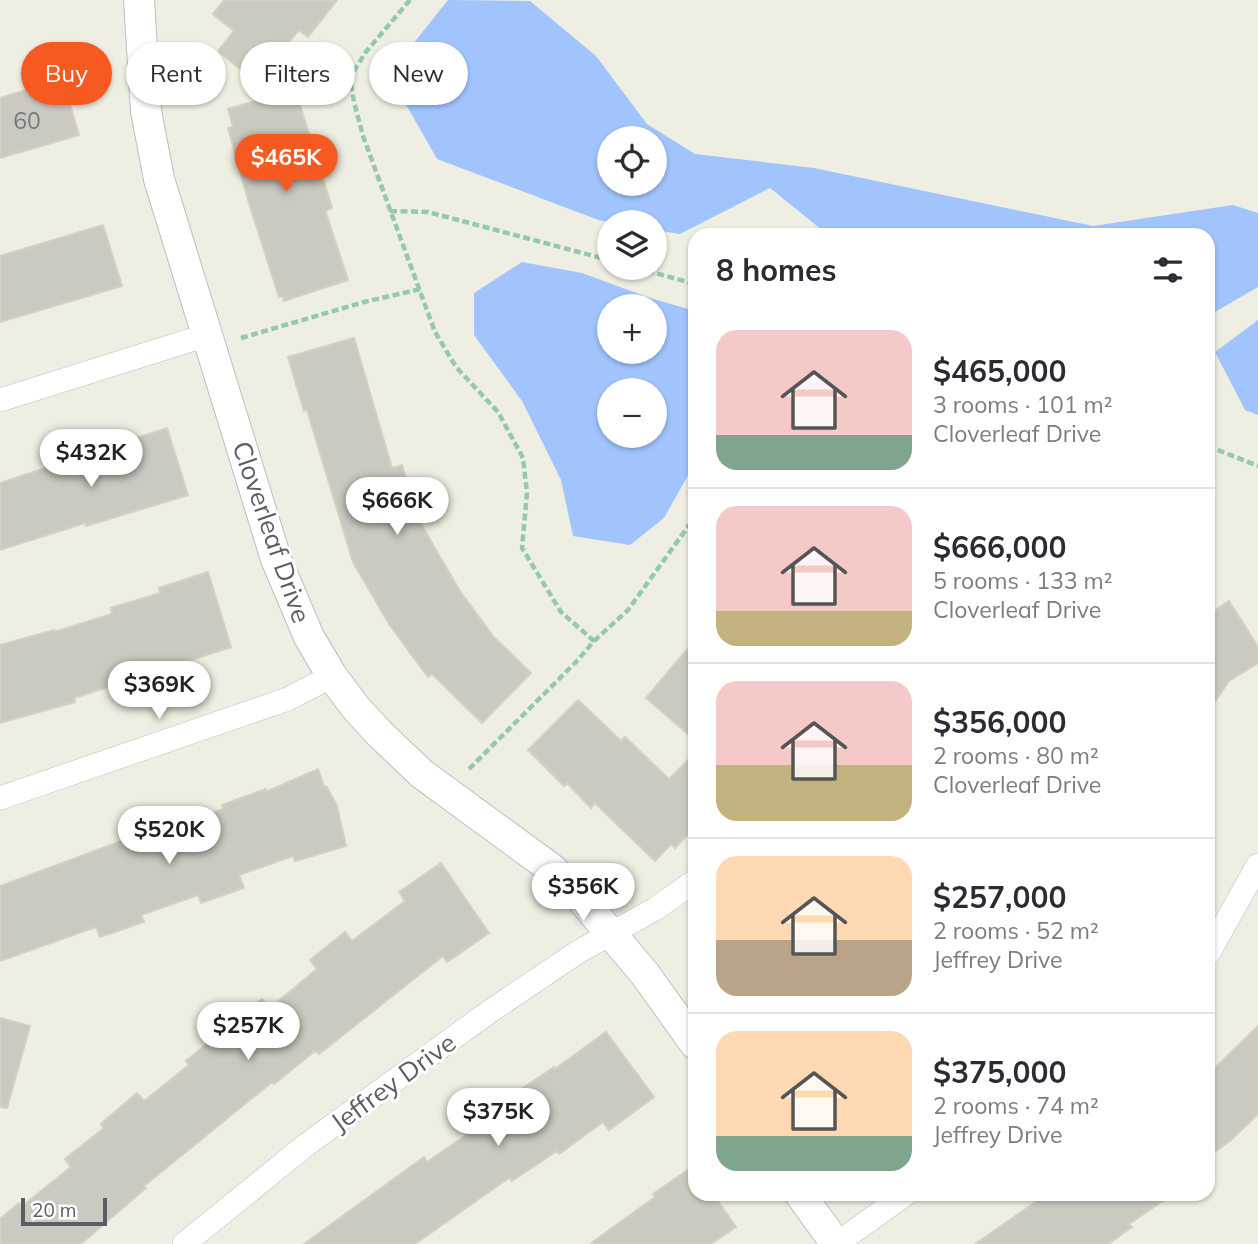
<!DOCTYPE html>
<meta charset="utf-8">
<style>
body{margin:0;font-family:Mulish,sans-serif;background:#f7f7f7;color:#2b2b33;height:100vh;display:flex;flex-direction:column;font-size:26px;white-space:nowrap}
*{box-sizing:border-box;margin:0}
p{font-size:23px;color:#7c7c81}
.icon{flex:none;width:38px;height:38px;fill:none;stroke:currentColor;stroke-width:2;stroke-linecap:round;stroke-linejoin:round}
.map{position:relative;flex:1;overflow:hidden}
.details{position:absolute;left:688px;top:228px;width:527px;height:973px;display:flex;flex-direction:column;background:#fff;border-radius:21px;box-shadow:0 2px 5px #0004}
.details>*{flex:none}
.guide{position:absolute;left:21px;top:42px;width:562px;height:63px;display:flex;gap:14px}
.buttons{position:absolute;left:597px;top:126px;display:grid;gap:14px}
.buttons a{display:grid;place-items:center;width:70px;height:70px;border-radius:50%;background:#fff;box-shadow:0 2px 5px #0004;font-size:35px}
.scale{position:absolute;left:21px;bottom:18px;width:86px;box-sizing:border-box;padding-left:7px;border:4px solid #5a5d64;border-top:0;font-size:19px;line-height:24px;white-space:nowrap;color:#5a5d64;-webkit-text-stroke:5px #fff;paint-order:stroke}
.price{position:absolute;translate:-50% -60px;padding:0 16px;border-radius:24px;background:#fff;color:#222;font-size:23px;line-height:46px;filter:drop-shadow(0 2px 4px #0008)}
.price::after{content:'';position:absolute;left:50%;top:42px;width:21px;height:16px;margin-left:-10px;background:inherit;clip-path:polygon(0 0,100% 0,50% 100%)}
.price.active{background:#f65a20;color:#fff}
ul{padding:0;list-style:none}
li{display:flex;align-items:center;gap:21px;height:175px;padding:0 28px}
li+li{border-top:2px solid #e1e1e2}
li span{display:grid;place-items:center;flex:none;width:196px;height:140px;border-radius:21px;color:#555}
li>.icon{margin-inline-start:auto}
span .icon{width:84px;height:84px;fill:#fffc;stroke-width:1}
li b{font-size:30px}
h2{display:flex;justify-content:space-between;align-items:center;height:84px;padding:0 28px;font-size:30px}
.chip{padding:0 24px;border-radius:32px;background:#fff;box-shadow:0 2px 5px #0004;font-size:24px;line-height:63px}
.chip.active{background:#f65a20;color:#fff}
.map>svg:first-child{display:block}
</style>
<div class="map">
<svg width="1258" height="1244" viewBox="0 0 1258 1244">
<rect width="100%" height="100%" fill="#eeeee2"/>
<path fill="#a1c4ff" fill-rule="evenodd" d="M448 0 530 1 596 56 647 124 695 154 814 168 1093 226 1233 205 1258 213V287L1208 316V234H827L770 188 680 234 655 230 654 222 601 221 437 159 400 94 405 54ZM609 138H654V184H609Z
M522 262 582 273 650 298 695 311V463L664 518 630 545 573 536 561 480 522 401 474 335V293ZM654 306V352H609V306ZM609 390H654V436H609Z
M1258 320V415L1245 410 1215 352Z"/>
<path fill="#cbcac1" stroke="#d4d1c0" stroke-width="2" d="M224 0H337L308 37 299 30 257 83 218 51 234 31 213 14Z
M58 80 62 96 67 94 79 135 0 158V98Z
M286 92H296L332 208 327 210 326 213 348 280 284 301 283 296 279 297 249 203 228 128 233 127 228 109Z
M103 225 122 286 0 322V256Z
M354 338 392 468 402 465 418 519 460 591 493 636 531 673 482 723 432 674 428 677 389 624 353 562 307 410 304 411 288 357Z
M167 428 188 495 86 526 85 523 0 550V483Z
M208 572 231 647 74 698 75 702 0 723V645L54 630V632L112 614 111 608 160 593 159 588Z
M1229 601 1258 647V663L1229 681 1208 712V615Z
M695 640V740L646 698Z
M578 700 621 741 625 737 669 779 695 753V827L675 848 671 844 655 861 595 803 591 808 567 783 564 786 528 750Z
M318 769 324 786 327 787 337 806 346 846 295 861 293 856 239 875 244 888 201 903 198 895 141 915 144 922 100 937 96 927 0 961V886L143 833 150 834 223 809 222 805 266 789V792Z
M441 863 489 933 447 962 443 956 319 1054 315 1051 274 1084 272 1082 144 1186 146 1188 81 1244H0V1219L19 1203 21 1207 71 1167 65 1159 104 1128 101 1124 137 1093 144 1101 189 1065 186 1061 262 999 270 1008 317 969 310 960 345 932 352 941 405 901 399 892Z
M0 1018 30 1026 7 1108 0 1107Z
M1258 1026V1114L1231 1140 1208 1157V1075Z
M606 1032 654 1097 609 1130 603 1122 559 1154 557 1151 512 1181 510 1177 415 1244H304L424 1157 427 1162 476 1128 474 1125 518 1095 516 1093 554 1067 555 1069Z
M695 1165V1194H713L736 1227 711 1244H590L655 1197 653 1194Z
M1047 1194H1173L1129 1224 1132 1227 1108 1244H975Z"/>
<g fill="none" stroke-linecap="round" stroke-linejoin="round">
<defs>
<path id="minor" d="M0 400 207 335
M0 798 288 699 332 676
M1208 954 1258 865
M184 1244 306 1145 489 1012 578 952 655 909 695 881
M836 1244 906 1194"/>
<path id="tertiary" d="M139 0 146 111 159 179 276 559 309 637 332 676 356 708 380 734 422 774 552 869 579 896 645 974 695 1044
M800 1194 836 1244"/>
</defs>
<use href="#minor" stroke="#bcbec4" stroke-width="24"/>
<use href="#tertiary" stroke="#bcbec4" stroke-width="32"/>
<path stroke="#94c9ae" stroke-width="4.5" stroke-dasharray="7 3.5" stroke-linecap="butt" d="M410 0 365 53 350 78 354 102 363 136 435 332 456 367 498 412 523 458 527 493 522 548 561 612 594 641 578 660 469 769
M390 211 428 212 609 260
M637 268 695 284
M241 338 364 302 421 289
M1208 446 1258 466
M594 641 628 610 695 517"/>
<use href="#minor" stroke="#fff" stroke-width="23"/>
<use href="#tertiary" stroke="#fff" stroke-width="30"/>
</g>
<g text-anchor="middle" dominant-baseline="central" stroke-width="6" stroke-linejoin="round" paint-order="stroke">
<g font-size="23" fill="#76787b">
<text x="27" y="120">60</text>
</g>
<g font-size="26" fill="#5a5d64" stroke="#fff">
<text transform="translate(272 532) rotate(71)">Cloverleaf Drive</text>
<text transform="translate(393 1082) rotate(-36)">Jeffrey Drive</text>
</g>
</g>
</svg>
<div class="buttons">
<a><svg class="icon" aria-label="locate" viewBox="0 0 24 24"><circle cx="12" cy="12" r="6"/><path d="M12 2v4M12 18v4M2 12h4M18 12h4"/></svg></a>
<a><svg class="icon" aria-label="layers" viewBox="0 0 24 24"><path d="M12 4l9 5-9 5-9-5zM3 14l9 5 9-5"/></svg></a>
<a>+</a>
<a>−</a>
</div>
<div class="scale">20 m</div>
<b class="price active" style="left:286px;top:194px">$465K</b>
<b class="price" style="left:91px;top:489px">$432K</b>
<b class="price" style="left:397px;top:537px">$666K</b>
<b class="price" style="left:159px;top:721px">$369K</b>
<b class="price" style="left:169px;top:866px">$520K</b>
<b class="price" style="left:583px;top:923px">$356K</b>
<b class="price" style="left:248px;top:1062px">$257K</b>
<b class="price" style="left:498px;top:1148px">$375K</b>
<div class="guide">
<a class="chip active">Buy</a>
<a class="chip">Rent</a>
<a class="chip">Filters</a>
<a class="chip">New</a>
</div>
<section class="details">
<h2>8 homes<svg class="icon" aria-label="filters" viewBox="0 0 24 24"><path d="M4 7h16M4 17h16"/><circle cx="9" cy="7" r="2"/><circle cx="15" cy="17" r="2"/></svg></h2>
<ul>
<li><span style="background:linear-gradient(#f6c9c9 75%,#7fa58c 0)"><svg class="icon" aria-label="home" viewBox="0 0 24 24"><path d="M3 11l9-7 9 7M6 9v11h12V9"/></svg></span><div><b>$465,000</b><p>3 rooms · 101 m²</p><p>Cloverleaf Drive</p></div></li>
<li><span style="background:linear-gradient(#f6c9c9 75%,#c2b280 0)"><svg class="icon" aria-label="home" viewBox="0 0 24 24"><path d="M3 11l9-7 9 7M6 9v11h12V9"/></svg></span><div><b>$666,000</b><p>5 rooms · 133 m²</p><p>Cloverleaf Drive</p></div></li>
<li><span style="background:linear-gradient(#f6c9c9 60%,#c2b280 0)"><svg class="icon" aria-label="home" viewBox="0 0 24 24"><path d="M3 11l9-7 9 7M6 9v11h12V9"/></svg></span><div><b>$356,000</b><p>2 rooms · 80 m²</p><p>Cloverleaf Drive</p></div></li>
<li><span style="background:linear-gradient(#ffd9b3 60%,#b9a48a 0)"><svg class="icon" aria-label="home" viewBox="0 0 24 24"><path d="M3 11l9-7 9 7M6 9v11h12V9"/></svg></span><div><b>$257,000</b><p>2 rooms · 52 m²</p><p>Jeffrey Drive</p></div></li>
<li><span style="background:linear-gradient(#ffd9b3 75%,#7fa58c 0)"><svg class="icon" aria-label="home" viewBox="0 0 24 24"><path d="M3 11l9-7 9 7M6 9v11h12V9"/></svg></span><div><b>$375,000</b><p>2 rooms · 74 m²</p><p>Jeffrey Drive</p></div></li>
</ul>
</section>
</div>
